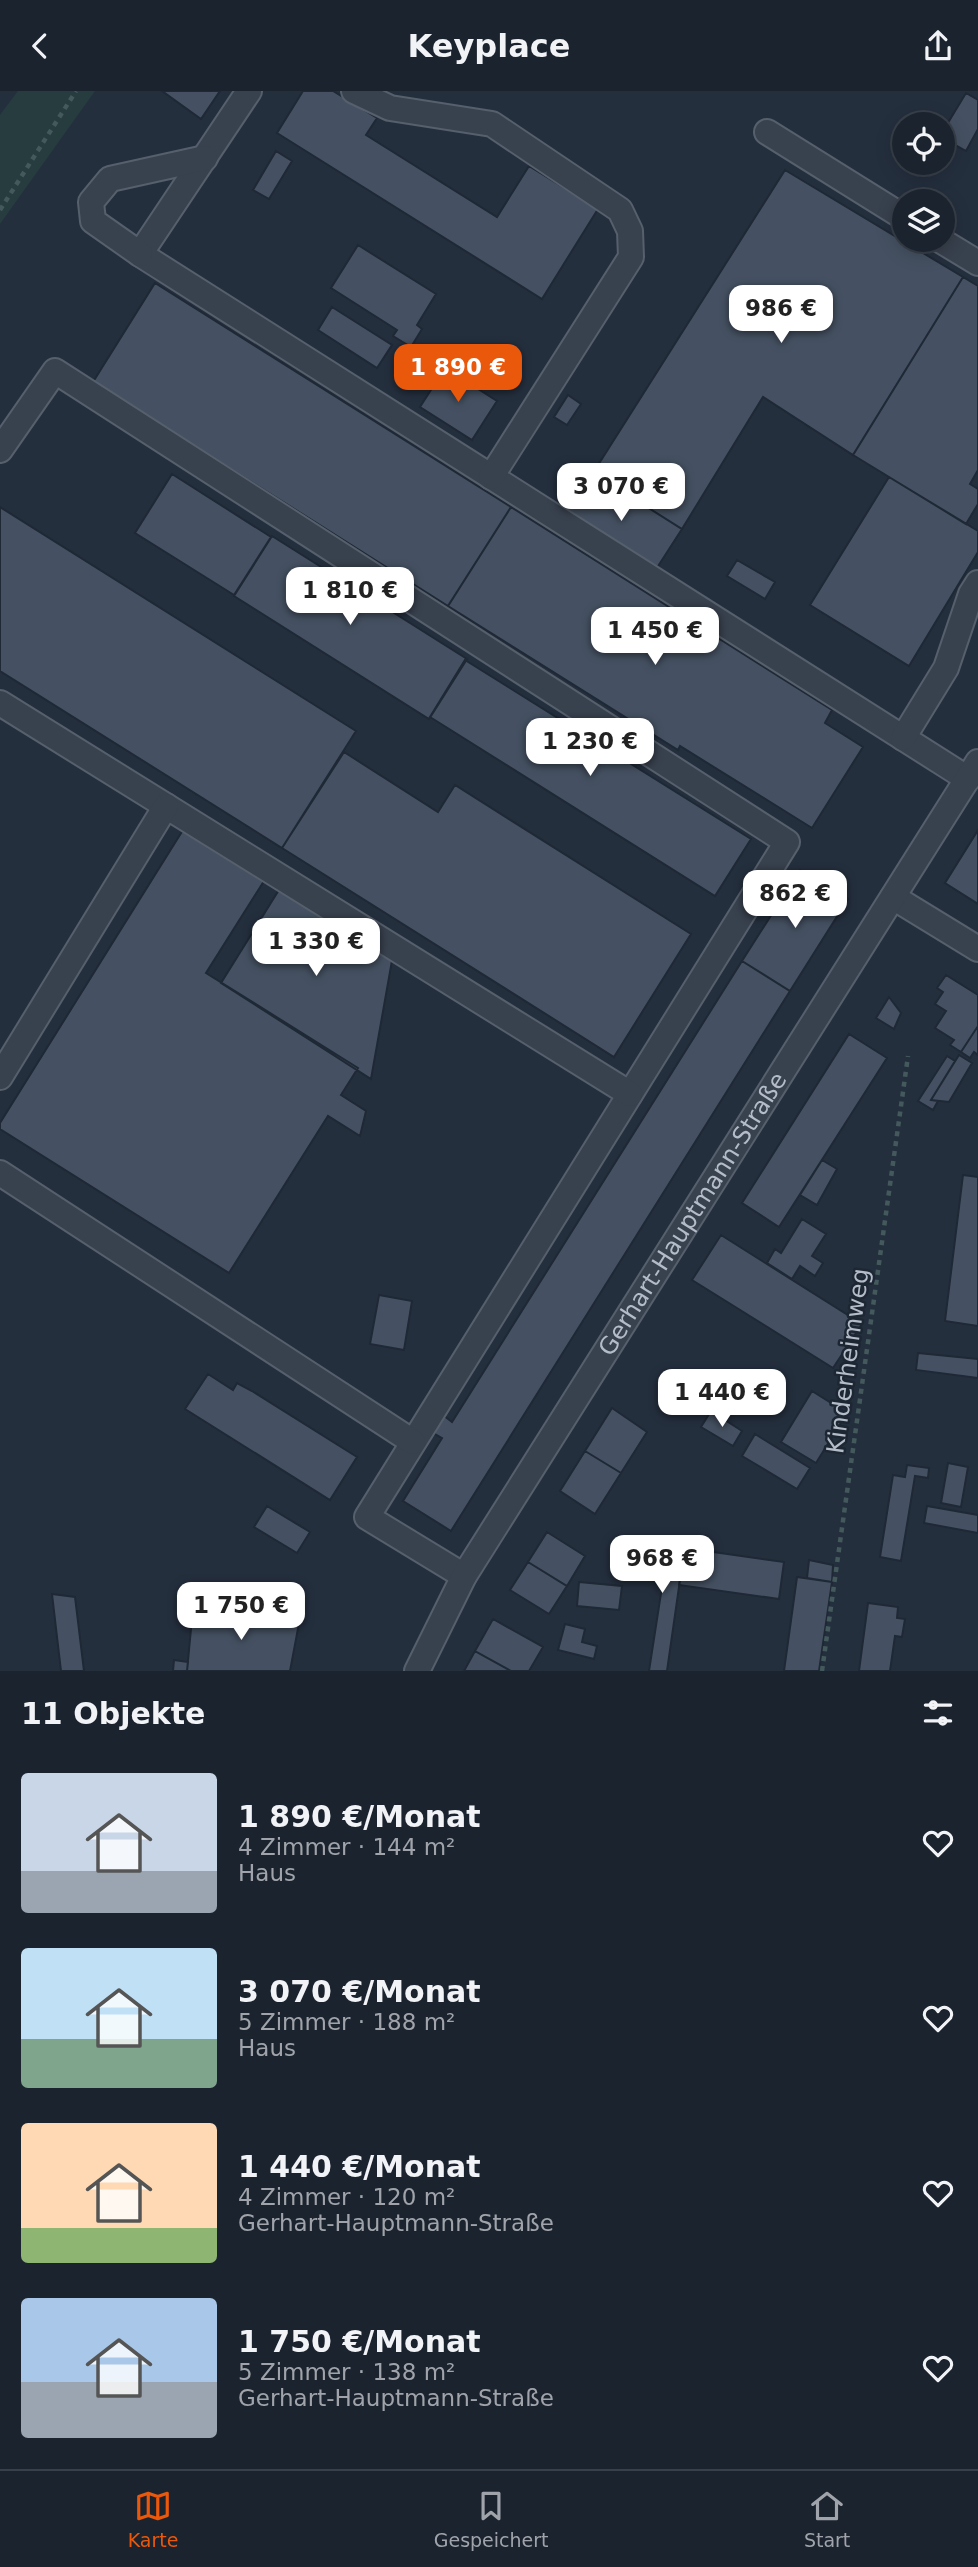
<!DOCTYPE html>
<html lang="de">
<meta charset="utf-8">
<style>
body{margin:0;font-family:"DejaVu Sans",sans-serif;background:#242b36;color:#f1f3f6;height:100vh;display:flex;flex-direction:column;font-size:26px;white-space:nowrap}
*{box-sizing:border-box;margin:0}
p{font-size:23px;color:#a0a4aa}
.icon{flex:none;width:38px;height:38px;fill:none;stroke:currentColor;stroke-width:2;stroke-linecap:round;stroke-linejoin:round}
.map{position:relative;height:1580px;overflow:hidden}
.panel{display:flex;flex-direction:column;background:#1b232e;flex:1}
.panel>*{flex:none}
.buttons{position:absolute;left:892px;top:21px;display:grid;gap:14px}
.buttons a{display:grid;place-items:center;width:63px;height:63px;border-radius:50%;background:#1b232e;box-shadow:0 4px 18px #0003,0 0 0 2px #39404a;font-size:35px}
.price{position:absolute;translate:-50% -60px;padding:0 16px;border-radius:14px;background:#fff;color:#222;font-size:23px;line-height:46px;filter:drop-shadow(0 2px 4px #0008)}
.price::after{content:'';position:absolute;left:50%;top:42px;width:21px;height:16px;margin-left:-10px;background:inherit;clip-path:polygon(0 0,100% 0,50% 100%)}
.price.active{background:#ea580c;color:#fff}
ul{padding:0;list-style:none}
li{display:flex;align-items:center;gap:21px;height:175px;padding:0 21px}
li span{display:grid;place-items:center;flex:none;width:196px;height:140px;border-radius:7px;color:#555}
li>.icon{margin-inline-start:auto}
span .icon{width:84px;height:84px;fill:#fffc;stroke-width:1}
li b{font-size:30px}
h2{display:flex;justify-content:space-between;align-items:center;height:84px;padding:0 21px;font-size:30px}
header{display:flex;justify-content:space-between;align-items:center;height:91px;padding:0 21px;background:#1b232e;font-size:32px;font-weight:700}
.tabs{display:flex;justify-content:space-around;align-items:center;height:98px;border-top:2px solid #39404a;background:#1b232e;font-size:19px;color:#a0a4aa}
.tabs a{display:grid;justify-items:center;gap:4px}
.tabs .active{color:#ea580c}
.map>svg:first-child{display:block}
</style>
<header><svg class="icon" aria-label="back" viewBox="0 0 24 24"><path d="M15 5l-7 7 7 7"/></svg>Keyplace<svg class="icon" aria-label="share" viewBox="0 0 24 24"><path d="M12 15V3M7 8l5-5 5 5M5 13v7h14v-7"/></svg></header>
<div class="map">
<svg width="978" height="1580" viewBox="0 0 978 1580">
<rect width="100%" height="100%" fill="#242f3e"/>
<path fill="#263c3f" d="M18 0H95L0 133V24Z"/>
<path fill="#455162" stroke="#1f2835" stroke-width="2" d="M162 0H220L201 28Z
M303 0H333L377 27 366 44 497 126 529 75 598 118 542 208 277 42Z
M966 2 978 9V38L966 60 943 47V40Z
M276 60 292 70 269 108 253 99Z
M785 79 963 186 853 364 763 306 682 438 593 382Z
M358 154 436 203 417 234 422 238 411 256 393 245 397 239 331 197Z
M963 186 978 195V379L970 393 978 398V413L966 433 853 364Z
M155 192 511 416 448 515 93 291Z
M332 216 392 254 377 277 318 239Z
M445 277 497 310 472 349 420 316Z
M568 304 581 313 567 334 554 326Z
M593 382 682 438 653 483 558 423 575 396 582 400Z
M172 383 271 446 234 504 135 442Z
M889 386 978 440V461L909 575 810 514Z
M0 416 356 640 282 757 0 580Z
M511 416 832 619 825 632 863 656 812 737 680 655 678 659 448 515Z
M272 445 467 568 429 628 234 505Z
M737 469 775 491 765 508 727 485Z
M465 569 751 748 715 805 430 626Z
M344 661 438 721 455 694 691 843 614 966 282 757Z
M183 739 264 790 206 882 358 977 341 1004 366 1020 360 1045 328 1025 229 1182 0 1038V1032Z
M978 739V813L945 792Z
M800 779 848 808 790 900 742 870Z
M282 794 393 864 371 988 221 892Z
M742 870 790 900 451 1440 403 1410 442 1347 431 1341 443 1324 452 1331Z
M946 884 978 904V935L961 961 950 954 954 949 935 937 946 920 935 913 943 901 937 897Z
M889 906 901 922 894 938 876 927Z
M978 935V964L974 961 970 967 961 961Z
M849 943 887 967 779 1136 742 1112Z
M959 964 972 972 949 1011 931 1009Z
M947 965 955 970 931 1009 938 1010 933 1019 918 1010Z
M822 1069 837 1078 817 1114 800 1104Z
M963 1084 978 1086V1235L945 1230Z
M802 1128 826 1143 812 1165 823 1172 815 1185 800 1175 792 1188 767 1172 775 1158 781 1162Z
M721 1144 862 1233 833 1277 692 1189Z
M379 1204 412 1210 404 1259 370 1253Z
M918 1262 978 1268V1287L916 1279Z
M208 1283 233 1299 237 1292 252 1300 357 1366 330 1409 185 1318Z
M812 1300 847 1322 816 1372 781 1351Z
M612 1317 647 1341 621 1382 585 1360Z
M711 1320 742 1340 733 1355 701 1336Z
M755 1343 810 1377 797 1398 742 1365Z
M585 1360 621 1382 595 1423 560 1400Z
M948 1372 968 1376 961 1416 941 1412Z
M907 1374 929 1377 928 1387 915 1385 901 1470 880 1466 893 1384 905 1386Z
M267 1415 310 1441 297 1462 254 1436Z
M927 1415 978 1424V1442L924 1432Z
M547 1441 585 1465 567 1495 528 1471Z
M641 1446 671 1449 667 1466 683 1468 667 1580H649L664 1483 635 1480Z
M685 1457 784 1471 779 1508 679 1494Z
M809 1469 833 1474 832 1491 807 1487Z
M528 1471 567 1495 549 1523 510 1499Z
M797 1486 832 1491 819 1580H784Z
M579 1491 622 1495 619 1519 577 1515Z
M52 1503 75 1506 84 1580H61Z
M868 1512 898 1516 897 1527 905 1528 902 1546 895 1545 890 1580H859Z
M193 1517 300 1527 290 1580H187Z
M493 1528 543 1556 529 1580H511L475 1560Z
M565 1533 585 1538 582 1551 597 1555 594 1568 558 1559Z
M475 1560 511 1580H464Z
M174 1569 188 1571 187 1580H173Z"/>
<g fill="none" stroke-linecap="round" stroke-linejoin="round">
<defs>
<g id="minor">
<path d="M249 0 140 163 968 688"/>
<path d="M354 0 390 17 492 33 620 119 630 140 631 166 491 386"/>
<path d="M767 41 905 127"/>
<path d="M940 149 978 172"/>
<path d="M140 163 93 130 91 111 110 88 205 67"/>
<path d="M0 359 55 280 787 751 367 1426 464 1485"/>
<path d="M0 612 630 1003"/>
<path d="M903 647 946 577 971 503 978 492"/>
<path d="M893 806 978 858"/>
<path d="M0 986 166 715"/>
<path d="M0 1082 413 1351"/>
<path id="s1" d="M417 1580 464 1485 978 671"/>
</g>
</defs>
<use href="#minor" stroke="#565f6c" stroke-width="28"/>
<path stroke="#44595c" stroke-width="4.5" stroke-dasharray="5 5" stroke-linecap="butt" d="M0 119 76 0
M822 1580 908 965"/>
<use href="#minor" stroke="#38414e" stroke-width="24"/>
</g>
<g text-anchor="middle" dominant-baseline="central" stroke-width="5" stroke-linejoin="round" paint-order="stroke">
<g font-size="24" fill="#b4bcc9" stroke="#1d2633">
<text stroke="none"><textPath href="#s1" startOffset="534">Gerhart-Hauptmann-Straße</textPath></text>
<text transform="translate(848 1270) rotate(-82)">Kinderheimweg</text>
</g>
</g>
</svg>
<div class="buttons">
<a><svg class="icon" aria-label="locate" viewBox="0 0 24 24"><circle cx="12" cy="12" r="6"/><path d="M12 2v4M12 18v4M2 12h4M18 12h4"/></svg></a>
<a><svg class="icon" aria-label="layers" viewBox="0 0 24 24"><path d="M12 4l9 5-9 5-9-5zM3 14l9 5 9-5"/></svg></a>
</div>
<b class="price" style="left:781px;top:254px">986 €</b>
<b class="price active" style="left:458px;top:313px">1 890 €</b>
<b class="price" style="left:621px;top:432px">3 070 €</b>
<b class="price" style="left:350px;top:536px">1 810 €</b>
<b class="price" style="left:655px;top:576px">1 450 €</b>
<b class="price" style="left:590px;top:687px">1 230 €</b>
<b class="price" style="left:795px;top:839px">862 €</b>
<b class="price" style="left:316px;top:887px">1 330 €</b>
<b class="price" style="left:722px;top:1338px">1 440 €</b>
<b class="price" style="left:662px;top:1504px">968 €</b>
<b class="price" style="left:241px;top:1551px">1 750 €</b>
</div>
<section class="panel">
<h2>11 Objekte<svg class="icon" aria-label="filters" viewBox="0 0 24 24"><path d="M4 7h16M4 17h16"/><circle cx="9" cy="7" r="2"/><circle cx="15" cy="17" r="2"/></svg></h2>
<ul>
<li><span style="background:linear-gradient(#c9d6e8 70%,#9aa5b1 0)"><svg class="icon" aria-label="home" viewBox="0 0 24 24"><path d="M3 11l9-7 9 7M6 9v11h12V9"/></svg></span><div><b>1 890 €/Monat</b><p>4 Zimmer · 144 m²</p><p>Haus</p></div><svg class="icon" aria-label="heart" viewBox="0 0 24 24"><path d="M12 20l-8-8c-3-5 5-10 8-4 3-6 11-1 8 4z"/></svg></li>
<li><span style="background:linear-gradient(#bfe0f5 65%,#7fa58c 0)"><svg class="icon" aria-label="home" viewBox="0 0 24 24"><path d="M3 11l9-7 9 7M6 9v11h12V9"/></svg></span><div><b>3 070 €/Monat</b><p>5 Zimmer · 188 m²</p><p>Haus</p></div><svg class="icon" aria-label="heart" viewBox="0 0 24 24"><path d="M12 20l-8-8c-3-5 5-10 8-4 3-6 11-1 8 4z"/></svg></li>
<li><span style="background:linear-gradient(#ffd9b3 75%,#8fb573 0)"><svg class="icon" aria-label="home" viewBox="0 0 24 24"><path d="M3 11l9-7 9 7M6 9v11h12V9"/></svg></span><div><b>1 440 €/Monat</b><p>4 Zimmer · 120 m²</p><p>Gerhart-Hauptmann-Straße</p></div><svg class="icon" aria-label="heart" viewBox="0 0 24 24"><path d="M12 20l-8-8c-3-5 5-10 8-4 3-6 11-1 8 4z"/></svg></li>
<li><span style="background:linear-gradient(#a9c7e8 60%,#9aa5b1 0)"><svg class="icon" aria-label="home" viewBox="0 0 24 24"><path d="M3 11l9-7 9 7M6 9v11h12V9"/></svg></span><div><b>1 750 €/Monat</b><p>5 Zimmer · 138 m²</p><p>Gerhart-Hauptmann-Straße</p></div><svg class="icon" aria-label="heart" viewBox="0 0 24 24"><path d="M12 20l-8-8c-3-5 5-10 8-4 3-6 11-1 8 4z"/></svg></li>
</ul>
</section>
<nav class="tabs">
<a class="active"><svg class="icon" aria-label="map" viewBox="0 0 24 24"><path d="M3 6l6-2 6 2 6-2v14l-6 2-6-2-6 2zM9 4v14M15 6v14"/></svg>Karte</a>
<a><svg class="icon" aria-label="saved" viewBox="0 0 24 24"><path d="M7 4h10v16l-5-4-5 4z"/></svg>Gespeichert</a>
<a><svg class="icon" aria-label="home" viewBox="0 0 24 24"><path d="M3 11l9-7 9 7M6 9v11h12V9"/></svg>Start</a>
</nav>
